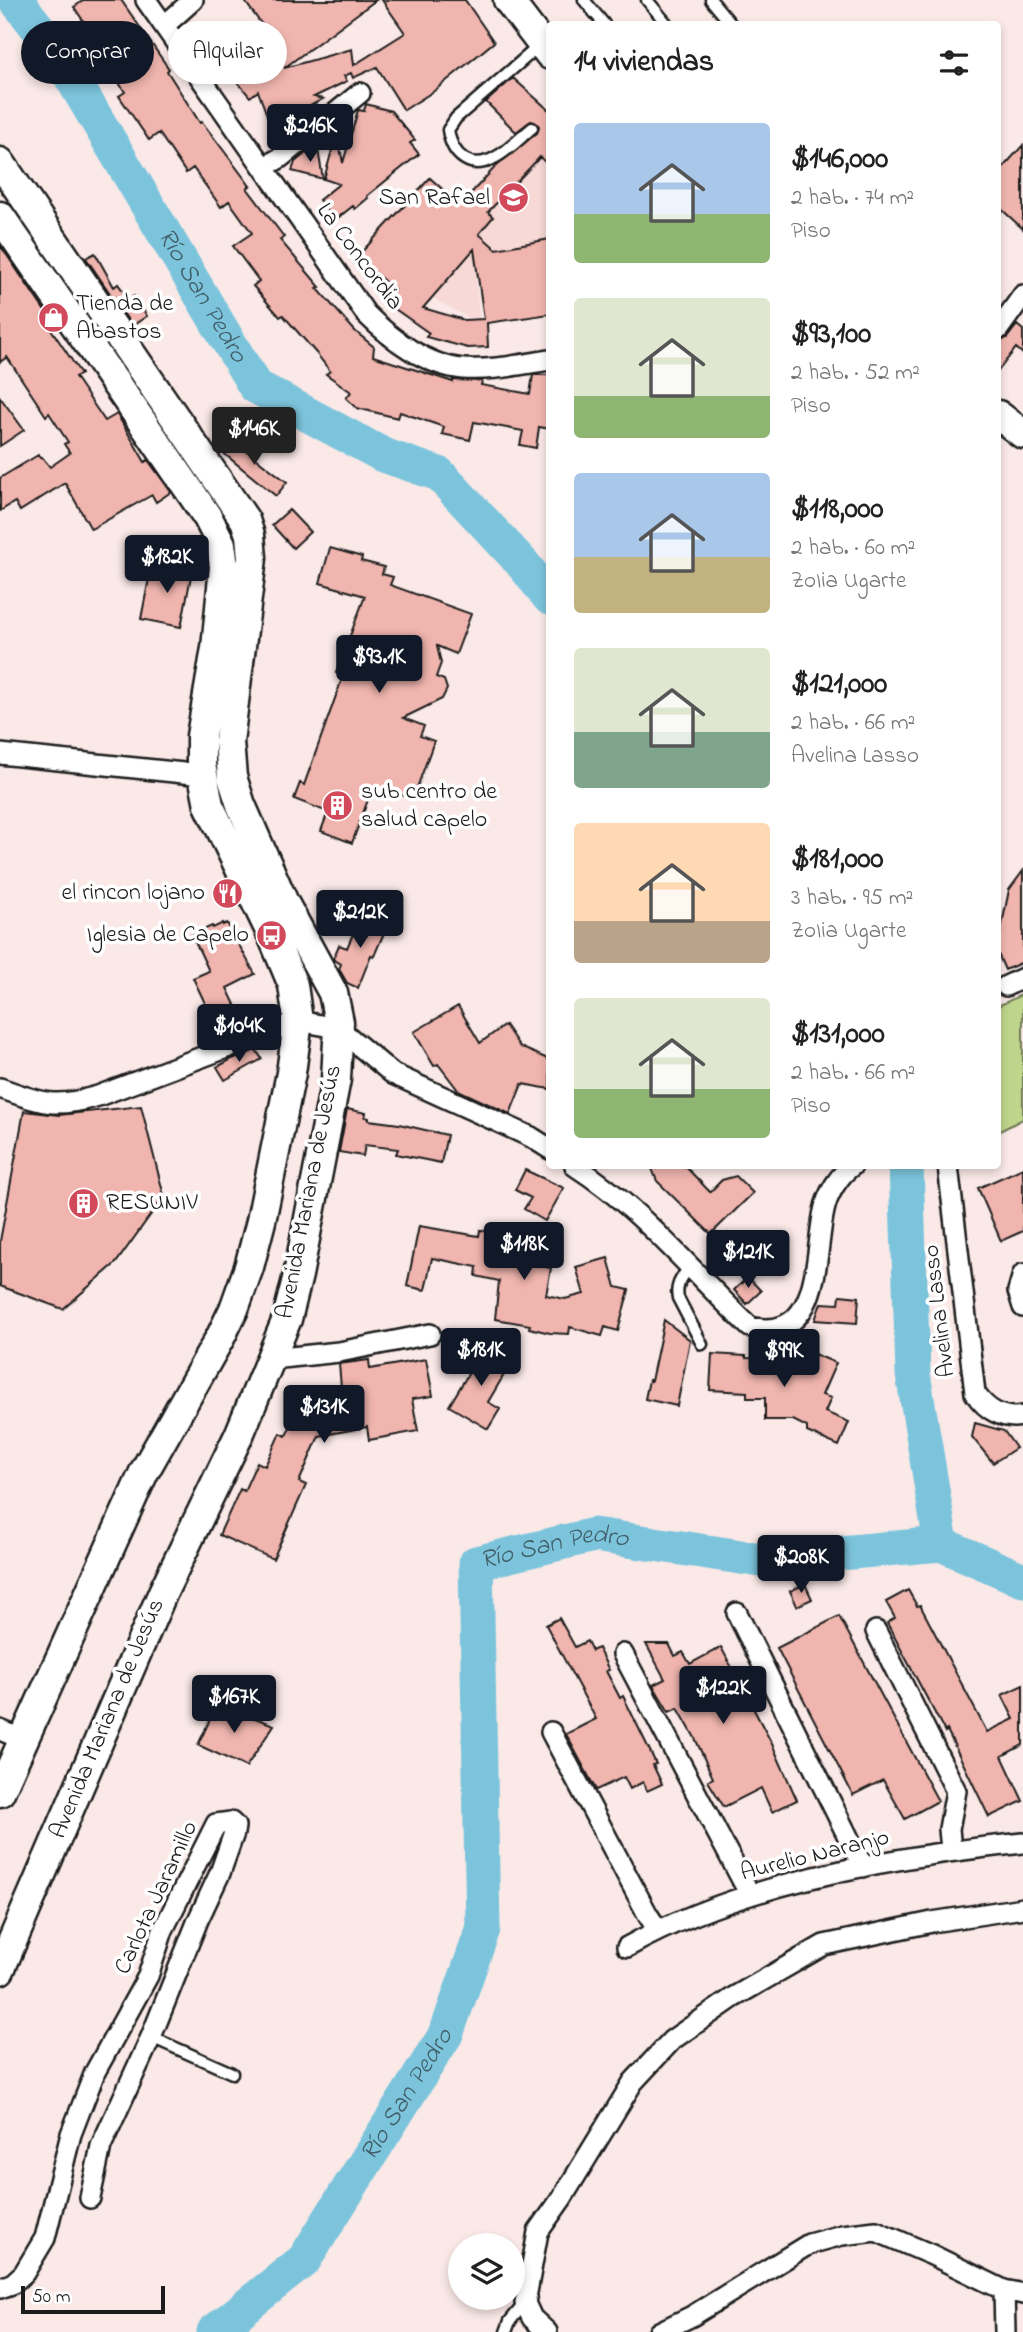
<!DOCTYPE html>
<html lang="es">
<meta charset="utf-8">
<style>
body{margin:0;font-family:"Indie Flower",sans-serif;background:#f6f6f6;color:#222;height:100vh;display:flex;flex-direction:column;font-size:26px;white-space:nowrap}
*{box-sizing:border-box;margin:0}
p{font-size:23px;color:#767676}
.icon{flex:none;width:38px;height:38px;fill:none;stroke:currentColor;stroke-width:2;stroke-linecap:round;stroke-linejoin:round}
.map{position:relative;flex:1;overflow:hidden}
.panel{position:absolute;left:546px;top:21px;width:455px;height:1148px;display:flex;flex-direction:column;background:#fff;border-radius:7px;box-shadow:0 4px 10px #0003}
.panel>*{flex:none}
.banner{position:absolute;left:21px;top:21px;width:420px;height:63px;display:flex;gap:14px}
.buttons{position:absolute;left:448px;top:2233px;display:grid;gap:14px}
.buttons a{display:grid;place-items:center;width:77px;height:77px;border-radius:50%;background:#fff;box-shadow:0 4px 10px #0003;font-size:35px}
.scale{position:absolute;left:21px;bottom:18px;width:144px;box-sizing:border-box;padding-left:7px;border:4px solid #1c1c1c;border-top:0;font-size:19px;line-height:24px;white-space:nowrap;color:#1c1c1c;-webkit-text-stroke:5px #fff;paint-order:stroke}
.price{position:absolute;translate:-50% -60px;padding:0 16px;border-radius:7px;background:#111827;color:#fff;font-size:23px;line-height:46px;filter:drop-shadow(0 2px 4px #0008)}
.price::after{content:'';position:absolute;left:50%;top:42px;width:21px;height:16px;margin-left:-10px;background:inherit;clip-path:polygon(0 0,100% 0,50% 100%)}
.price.current{background:#222;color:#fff}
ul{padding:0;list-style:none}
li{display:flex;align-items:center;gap:21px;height:175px;padding:0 28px}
li span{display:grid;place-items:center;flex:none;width:196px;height:140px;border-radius:7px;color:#555}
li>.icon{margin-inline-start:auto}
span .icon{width:84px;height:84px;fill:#fffc;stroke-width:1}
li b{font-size:30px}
h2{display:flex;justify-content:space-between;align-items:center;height:84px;padding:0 28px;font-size:30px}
.chip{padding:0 24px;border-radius:32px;background:#fff;box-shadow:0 4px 10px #0003;font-size:24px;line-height:63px}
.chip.current{background:#111827;color:#fff}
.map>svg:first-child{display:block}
</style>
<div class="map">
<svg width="1023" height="2332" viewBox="0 0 1023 2332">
<rect width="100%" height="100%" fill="#fae9e7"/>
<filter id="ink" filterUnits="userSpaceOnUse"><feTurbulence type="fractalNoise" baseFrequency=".0143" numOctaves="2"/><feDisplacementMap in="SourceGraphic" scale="14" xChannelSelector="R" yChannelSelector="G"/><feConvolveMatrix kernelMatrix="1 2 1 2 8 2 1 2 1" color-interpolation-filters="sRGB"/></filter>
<g filter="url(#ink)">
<path fill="#f7d9d6" d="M549 117V265L476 278 479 318H469L402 281Z"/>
<path fill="#bfd58b" stroke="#6e7854" stroke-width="2" d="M1023 994V1119L998 1132V1006Z"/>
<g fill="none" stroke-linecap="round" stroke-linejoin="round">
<g stroke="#7bc4dc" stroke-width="35">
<path id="s1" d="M16 0 56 51 255 386 383 455 439 474 523 564 550 598"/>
<path d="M941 1544 1023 1580"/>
<path id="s2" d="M214 2332 304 2260 446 2034 483 1929 476 1563 594 1535 761 1560 941 1544 913 1374 906 1166"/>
</g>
</g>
<path fill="#f0b5ae" stroke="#1c1c1c" stroke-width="2" fill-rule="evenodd" d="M84 0H121L169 69 167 71 200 123 202 122 224 151 250 186 247 188 284 237 280 240 320 287 317 288 355 331 374 347 373 356 453 382V380L482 381 481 385 530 394 533 375H550V429L539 427 536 448 520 445 523 431 474 422 470 440 442 434 444 427 400 412 398 418 357 408 346 398 351 392 326 374 330 371 316 353 283 315 280 317 253 286 259 281 233 246 252 233 229 201 221 207 193 168 186 173 159 133 149 140 119 96 125 92 109 68 113 65 74 7Z
M244 0H376L284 68 352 49 354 65 405 33 382 0H465L494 42 434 91 404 110 377 67 353 78 351 73 344 76 347 81 314 97 323 99 310 106 312 117 297 128 274 134 258 91 250 97 234 78 275 43Z
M513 78 550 111V167L540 157 488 212 493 217 479 234 496 249 550 239V314L487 323 488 347 468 348 426 337 429 333 385 302 394 290 357 257 430 178 460 205 498 164 537 133 539 126 531 121 516 132 486 102ZM474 249 484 319 464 320 423 308Z
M366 104 391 111 415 140 410 143 419 154 367 196 368 198 355 209 353 206 335 220 319 200 339 184 324 179 337 132 343 163 358 110 364 111Z
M317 144 323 179 292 171 295 162Z
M1023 145V229L998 206V173Z
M0 245 55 326 51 329 81 374 75 377 105 421 117 414 145 462 148 460 171 492 156 502 152 495 91 529 65 483 20 511 15 502 0 511V478L38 455 40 458 42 457 50 467 70 453 64 444 68 442 49 413 46 416 7 357 0 362Z
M95 253 114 287 118 284 129 299 134 296 147 316 132 326 86 258Z
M1017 325 1023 330V354L1016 348 998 371V342L1007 338Z
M0 397 24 430 0 446Z
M231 439 287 482 276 496 221 451Z
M289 510 310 532 293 548 272 525Z
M330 548 362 557 361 561 384 567 382 574 393 577 390 585 471 614 456 654 437 646 441 663 436 677 444 680 447 689 442 699 403 718 424 726 420 736 434 741 413 799 388 790 386 794 372 789 352 843 321 831 328 812 294 799 300 783 304 785 343 676 336 673 365 596 320 583Z
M152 563 192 571 181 627 141 619Z
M1023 871V962L1005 970 998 954V944L1009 890Z
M361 915 387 926 374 956 371 955 358 988 347 983 339 969 341 964 333 959 339 945 347 948Z
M223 923V925L227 923 255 974 227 988 240 1015 216 1026 193 978 209 971 192 935 212 926 213 928Z
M458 1006 480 1043 505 1025 520 1047 550 1060V1089L522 1084 510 1114 458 1090 438 1064 434 1066 414 1032Z
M256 1050 262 1059 225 1080 217 1067 232 1059Z
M141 1106 164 1196 116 1263 63 1309 0 1286V1241L24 1111 59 1115Z
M347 1109 366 1113 365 1117 369 1118V1120L399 1124 447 1135 441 1163 396 1154 398 1149 365 1145 363 1156 339 1152Z
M651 1166H685L710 1192 722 1180 736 1176 753 1193 711 1234 657 1181Z
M1023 1168V1231L1001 1241 978 1188Z
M525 1170 564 1188 545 1221 524 1209 531 1198 515 1190Z
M419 1226 479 1236 480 1230 521 1238 517 1262 551 1268 546 1295 565 1299 584 1294 576 1267 608 1258 616 1287 629 1290 618 1331 605 1327 602 1336 570 1327 569 1334 550 1333 529 1328 530 1325 495 1319 499 1281 476 1276 477 1267 432 1258 425 1290 407 1286Z
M748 1277 761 1291 747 1304 734 1290Z
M840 1295 859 1297 857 1323 815 1320 821 1303 839 1304Z
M664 1320 690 1340 677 1406 645 1399 649 1380 651 1381Z
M480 1346 511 1363 488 1402 500 1409 488 1429 449 1406 473 1366 469 1364Z
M807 1351 836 1363 822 1395 831 1398 825 1412 849 1422 839 1446 807 1432V1427L793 1420H765V1398H747V1392L710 1390 712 1354 746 1356V1358L803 1359Z
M426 1359 433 1396 412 1399 418 1431 369 1440 367 1427 319 1436 299 1482 306 1485 273 1559 219 1535 240 1489 244 1491 257 1462 265 1466 280 1433 286 1436 295 1416 317 1426 312 1399 327 1396 326 1390 341 1387 339 1364 369 1360 370 1369Z
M975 1423 1004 1431 1016 1448 993 1463 972 1437Z
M805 1584 812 1599 797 1606 790 1591Z
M908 1590 917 1606 920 1605 987 1732 1014 1719 1002 1695 1023 1685V1745L1002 1756 1023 1801 989 1817 947 1730 945 1732 887 1623 895 1618 886 1602Z
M839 1616 938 1801 905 1819 883 1780 853 1795 777 1648Z
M559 1618 575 1647 587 1641 592 1651 598 1648 609 1670 606 1671 620 1698 623 1696 650 1751 656 1764 653 1765 662 1784 647 1791 643 1782 630 1789 624 1777 596 1790 566 1734 596 1719 546 1625Z
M646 1644H669L675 1656 683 1652 690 1664 721 1647 772 1744 797 1800 772 1812 761 1788 724 1807 708 1781 713 1778 695 1738 678 1708 669 1712 653 1685 665 1679Z
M217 1704 274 1725 246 1767 198 1745Z"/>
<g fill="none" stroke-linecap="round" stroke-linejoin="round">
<defs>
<path id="lane" d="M584 0 604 24
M647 0 667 24
M711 0 731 24
M532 128C521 137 509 150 496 157 471 172 452 156 448 130L456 118 540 45
M689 1267C682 1278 675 1285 678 1298L702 1344
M151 2037 232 2073
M506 2332 510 2321 525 2303"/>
<path id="street" d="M146 0 366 314C391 339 427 366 463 369 492 371 522 364 550 360
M164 26 193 0
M264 167 280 158 360 93
M998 330 1023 295
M0 754 203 775
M1006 986 1023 978
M0 1088C42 1103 53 1109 98 1096L298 1021 338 1028 393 1074 531 1137 550 1149
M575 1166C641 1208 693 1273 750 1327 822 1343 814 1256 824 1211 827 1195 839 1175 852 1166
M948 1166 975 1393C986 1410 1003 1420 1023 1416
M1023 1274 1018 1291 1023 1307
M272 1359 339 1352 430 1334
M737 1613 863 1867
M876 1631 956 1791 949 1829 951 1850
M623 1654 750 1895
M0 1730 22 1739
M551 1732 648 1915 658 1930
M627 1947C741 1883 893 1856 1023 1843
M0 2288 12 2284 24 2273 45 2238 71 2134 95 2072 148 1976 163 1930 216 1824 231 1822 235 1826 234 1833 220 1873 198 1920 151 2037 101 2146 90 2198
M1004 2290 1005 2332
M547 2332 532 2318 525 2303 538 2232 562 2198 633 2082 672 2040 734 1997 824 1945 932 1922 1023 1908
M659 2332 692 2316 809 2244 842 2235 876 2231 932 2255 1004 2290 1023 2294"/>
<path id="secondary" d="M508 0 550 55
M0 162 245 520 250 535 252 558 229 742 232 777 241 805 284 903 333 993 339 1022 336 1079 298 1275 287 1319 239 1435 163 1592 0 1970
M0 216 192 494 208 518 221 544 224 567 216 648 201 736V765L209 805 272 935 293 985 298 1021 291 1073 261 1221 249 1267 234 1309 221 1336 144 1472 0 1792
M998 415 1023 434"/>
</defs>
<use href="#lane" stroke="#1c1c1c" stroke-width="15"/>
<use href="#street" stroke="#1c1c1c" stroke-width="24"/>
<use href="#secondary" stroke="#1c1c1c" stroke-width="33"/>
<use href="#lane" stroke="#fff" stroke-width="10"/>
<use href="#street" stroke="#fff" stroke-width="19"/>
<use href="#secondary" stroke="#fff" stroke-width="28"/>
</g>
</g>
<defs>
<symbol id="school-disc" viewBox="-11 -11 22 22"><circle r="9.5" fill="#d1495b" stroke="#fff"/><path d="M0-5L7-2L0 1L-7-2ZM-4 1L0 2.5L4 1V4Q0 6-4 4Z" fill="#fff"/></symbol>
<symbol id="shop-disc" viewBox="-11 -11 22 22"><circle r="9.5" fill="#d1495b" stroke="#fff"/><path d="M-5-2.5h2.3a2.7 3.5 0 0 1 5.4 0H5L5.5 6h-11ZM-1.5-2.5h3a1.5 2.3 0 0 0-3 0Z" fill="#fff"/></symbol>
<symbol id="building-disc" viewBox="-11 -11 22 22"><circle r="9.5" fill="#d1495b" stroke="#fff"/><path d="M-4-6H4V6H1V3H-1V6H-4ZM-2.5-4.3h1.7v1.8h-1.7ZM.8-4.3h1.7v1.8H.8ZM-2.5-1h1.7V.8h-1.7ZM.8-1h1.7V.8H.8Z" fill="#fff"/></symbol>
<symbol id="restaurant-disc" viewBox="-11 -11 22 22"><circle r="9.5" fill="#d1495b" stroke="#fff"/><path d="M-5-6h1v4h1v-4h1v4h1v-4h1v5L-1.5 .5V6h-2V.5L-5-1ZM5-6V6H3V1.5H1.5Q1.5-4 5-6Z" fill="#fff"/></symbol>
<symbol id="bus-disc" viewBox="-11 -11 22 22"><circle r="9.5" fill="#d1495b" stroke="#fff"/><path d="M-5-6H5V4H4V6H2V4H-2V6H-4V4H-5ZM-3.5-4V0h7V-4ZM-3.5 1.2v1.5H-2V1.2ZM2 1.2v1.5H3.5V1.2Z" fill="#fff"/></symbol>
</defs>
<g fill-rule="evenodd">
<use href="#school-disc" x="496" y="180" width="35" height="35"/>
<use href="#shop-disc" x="36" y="300" width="35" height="35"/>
<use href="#building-disc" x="320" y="788" width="35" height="35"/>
<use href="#restaurant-disc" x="210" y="876" width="35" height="35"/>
<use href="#bus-disc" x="254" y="918" width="35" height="35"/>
<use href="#building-disc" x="66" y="1186" width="35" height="35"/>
</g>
<g text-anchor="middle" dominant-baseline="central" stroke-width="7" stroke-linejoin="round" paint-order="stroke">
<g font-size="24" fill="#1c1c1c" stroke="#fff" text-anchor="end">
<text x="490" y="198">San Rafael</text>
<text x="76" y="304" text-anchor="start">Tienda de<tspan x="76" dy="28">Abastos</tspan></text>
<text x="361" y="792" text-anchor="start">sub centro de<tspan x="361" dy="28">salud capelo</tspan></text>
<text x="205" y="893">el rincon lojano</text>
<text x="249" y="935">Iglesia de Capelo</text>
<text x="106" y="1203" text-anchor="start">RESUNIV</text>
</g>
<g font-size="24" fill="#1c1c1c" stroke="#fff">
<text transform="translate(359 257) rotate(53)">La Concordia</text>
<text transform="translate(310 1192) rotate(-79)">Avenida Mariana de Jesús</text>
<text transform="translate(940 1311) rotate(-97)">Avelina Lasso</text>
<text transform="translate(108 1719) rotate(-67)">Avenida Mariana de Jesús</text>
<text transform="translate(815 1856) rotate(-14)">Aurelio Naranjo</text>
<text transform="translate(157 1898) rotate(-65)">Carlota Jaramillo</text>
</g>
<g font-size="26" font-style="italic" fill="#425f69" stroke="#fff">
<text stroke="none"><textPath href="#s1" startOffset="350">Río San Pedro</textPath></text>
<text stroke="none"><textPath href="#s2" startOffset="940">Río San Pedro</textPath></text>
<text stroke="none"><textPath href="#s2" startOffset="310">Río San Pedro</textPath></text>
</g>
</g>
</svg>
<div class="buttons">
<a><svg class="icon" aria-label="layers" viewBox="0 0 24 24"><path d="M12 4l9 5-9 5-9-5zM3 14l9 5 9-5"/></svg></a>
</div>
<div class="scale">50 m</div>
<b class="price" style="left:310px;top:164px">$216K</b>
<b class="price current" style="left:254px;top:467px">$146K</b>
<b class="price" style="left:167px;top:595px">$182K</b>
<b class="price" style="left:379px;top:695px">$93.1K</b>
<b class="price" style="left:360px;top:950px">$212K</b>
<b class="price" style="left:239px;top:1064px">$104K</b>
<b class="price" style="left:524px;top:1282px">$118K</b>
<b class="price" style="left:748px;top:1290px">$121K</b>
<b class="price" style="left:481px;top:1388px">$181K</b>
<b class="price" style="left:784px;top:1389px">$99K</b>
<b class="price" style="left:324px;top:1445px">$131K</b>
<b class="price" style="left:801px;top:1595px">$208K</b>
<b class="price" style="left:723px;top:1726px">$122K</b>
<b class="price" style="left:234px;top:1735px">$167K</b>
<div class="banner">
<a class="chip current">Comprar</a>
<a class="chip">Alquilar</a>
</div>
<section class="panel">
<h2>14 viviendas<svg class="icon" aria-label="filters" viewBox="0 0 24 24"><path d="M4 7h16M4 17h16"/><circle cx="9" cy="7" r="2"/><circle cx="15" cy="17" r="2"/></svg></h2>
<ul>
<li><span style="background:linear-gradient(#a9c7e8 65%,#8fb573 0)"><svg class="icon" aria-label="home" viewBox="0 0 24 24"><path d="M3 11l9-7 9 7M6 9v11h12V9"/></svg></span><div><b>$146,000</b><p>2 hab. · 74 m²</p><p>Piso</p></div></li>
<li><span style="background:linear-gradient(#dfe7d0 70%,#8fb573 0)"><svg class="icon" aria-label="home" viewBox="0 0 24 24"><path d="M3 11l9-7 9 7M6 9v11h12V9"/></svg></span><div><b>$93,100</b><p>2 hab. · 52 m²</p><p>Piso</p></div></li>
<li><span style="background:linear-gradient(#a9c7e8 60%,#c2b280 0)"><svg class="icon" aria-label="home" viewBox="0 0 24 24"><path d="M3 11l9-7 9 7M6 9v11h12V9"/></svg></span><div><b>$118,000</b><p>2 hab. · 60 m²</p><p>ZoIia Ugarte</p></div></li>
<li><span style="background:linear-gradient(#dfe7d0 60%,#7fa58c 0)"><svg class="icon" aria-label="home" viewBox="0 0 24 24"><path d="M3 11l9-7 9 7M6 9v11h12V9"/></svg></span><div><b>$121,000</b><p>2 hab. · 66 m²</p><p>Avelina Lasso</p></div></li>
<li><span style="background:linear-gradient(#ffd9b3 70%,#b9a48a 0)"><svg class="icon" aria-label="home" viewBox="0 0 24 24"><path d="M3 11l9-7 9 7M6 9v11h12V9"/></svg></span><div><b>$181,000</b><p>3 hab. · 95 m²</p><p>ZoIia Ugarte</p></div></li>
<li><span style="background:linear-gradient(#dfe7d0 65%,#8fb573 0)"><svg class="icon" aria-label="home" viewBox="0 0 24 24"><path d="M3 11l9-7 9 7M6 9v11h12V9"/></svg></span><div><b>$131,000</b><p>2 hab. · 66 m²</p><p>Piso</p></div></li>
</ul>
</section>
</div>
